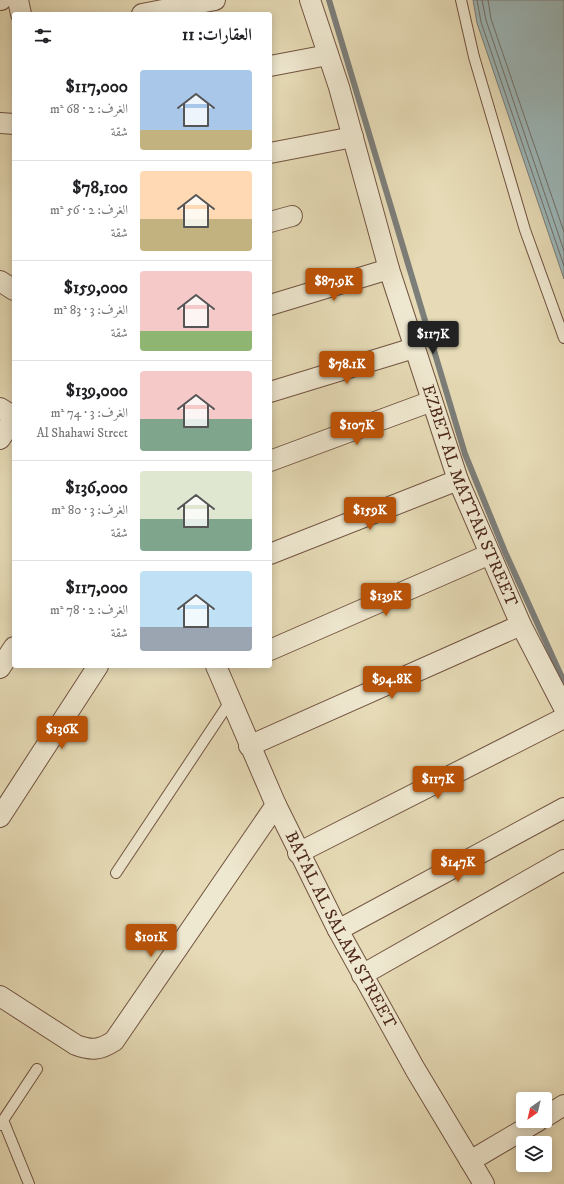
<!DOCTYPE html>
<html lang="ar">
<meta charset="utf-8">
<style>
body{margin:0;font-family:"IM FELL DW Pica",Amiri,serif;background:#f2f2f2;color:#202124;direction:rtl;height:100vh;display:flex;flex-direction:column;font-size:15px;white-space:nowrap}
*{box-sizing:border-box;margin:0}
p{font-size:13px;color:#757577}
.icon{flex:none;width:22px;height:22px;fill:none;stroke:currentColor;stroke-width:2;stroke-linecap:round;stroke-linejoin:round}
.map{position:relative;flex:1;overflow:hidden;direction:ltr}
.sheet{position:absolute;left:12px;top:12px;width:260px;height:656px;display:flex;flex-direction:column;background:#fff;border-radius:4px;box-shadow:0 2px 10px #0003;direction:rtl}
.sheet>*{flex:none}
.needle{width:26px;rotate:214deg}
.fabs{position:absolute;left:516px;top:1092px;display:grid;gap:8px}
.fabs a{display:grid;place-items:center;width:36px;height:36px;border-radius:4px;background:#fff;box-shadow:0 2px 10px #0003;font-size:20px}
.price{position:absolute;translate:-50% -34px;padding:0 9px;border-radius:4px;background:#b45309;color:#fff;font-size:13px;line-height:26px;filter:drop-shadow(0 1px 2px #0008)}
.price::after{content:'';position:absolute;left:50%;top:24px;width:12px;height:9px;margin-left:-6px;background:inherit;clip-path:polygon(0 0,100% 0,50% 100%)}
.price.on{background:#222;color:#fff}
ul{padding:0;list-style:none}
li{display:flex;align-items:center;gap:12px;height:100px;padding:0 20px}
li+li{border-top:1px solid #e0e0e0}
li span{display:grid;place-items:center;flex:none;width:112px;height:80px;border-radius:4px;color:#555}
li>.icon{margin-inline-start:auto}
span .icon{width:48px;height:48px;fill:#fffc;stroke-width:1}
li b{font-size:17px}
h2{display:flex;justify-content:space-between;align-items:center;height:48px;padding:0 20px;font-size:17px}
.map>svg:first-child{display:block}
</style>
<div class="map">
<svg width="564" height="1184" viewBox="0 0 564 1184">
<rect width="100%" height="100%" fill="#e6dbb6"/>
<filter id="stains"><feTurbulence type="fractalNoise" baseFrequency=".005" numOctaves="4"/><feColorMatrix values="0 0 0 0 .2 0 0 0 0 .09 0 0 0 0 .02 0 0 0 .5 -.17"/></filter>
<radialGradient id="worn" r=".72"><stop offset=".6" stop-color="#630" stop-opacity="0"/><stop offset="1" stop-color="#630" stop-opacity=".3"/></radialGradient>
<path fill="#9cb8ba" stroke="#7c7e7a" d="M473 0H564V279L477 23Z"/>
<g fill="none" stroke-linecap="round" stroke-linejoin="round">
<path stroke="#74706a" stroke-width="1" d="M477 0 481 22 564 266
M482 0 486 20 564 251
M488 0 491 19 564 232"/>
<path stroke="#7c7e7a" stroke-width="6" d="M329 0 465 454 505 552 564 682"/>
<defs>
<path id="service" d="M461 0 474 57 525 230 564 338
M116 873 231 700
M3 1120 29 1184
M0 1125 37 1069"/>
<g id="minor">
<path d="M0 0H1"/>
<path d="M18 0 21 14"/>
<path id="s1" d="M310 0 339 87 389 269 458 480 521 625 564 708"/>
<path d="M142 14 215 0"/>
<path d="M270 66 328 55"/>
<path d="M0 123 14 124"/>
<path d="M270 153 353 137"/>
<path d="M270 222 292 216"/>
<path d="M0 281 14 290"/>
<path d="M270 305 389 269"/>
<path d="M270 392 414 348"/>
<path d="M0 408 14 417"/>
<path d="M0 439 14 418"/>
<path d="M270 461 432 401"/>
<path d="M270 554 458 480"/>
<path d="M270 650 490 554"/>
<path id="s2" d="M216 666 276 805 338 930 415 1069 484 1184"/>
<path d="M0 668 14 647"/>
<path d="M249 746 521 625"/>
<path d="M0 817 98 666"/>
<path d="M298 853 564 718"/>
<path d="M338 930 564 808"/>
<path d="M362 975 564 860"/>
<path d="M0 996 76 1045C92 1051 100 1050 114 1041L276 805"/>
<path d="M545 1117 564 1105"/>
<path d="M470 1161 538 1121"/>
</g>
</defs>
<use href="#service" stroke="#725441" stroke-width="12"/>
<use href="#minor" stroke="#725441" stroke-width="22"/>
<use href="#service" stroke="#efe8d0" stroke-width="10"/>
<use href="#minor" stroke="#efe8d0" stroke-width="20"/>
</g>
<g text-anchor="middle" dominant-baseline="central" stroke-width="4" stroke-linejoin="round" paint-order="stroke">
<g font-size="17" fill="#4c271a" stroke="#efe8d0">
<text stroke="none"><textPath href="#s1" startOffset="521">EZBET AL MATTAR STREET</textPath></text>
<text stroke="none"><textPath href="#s2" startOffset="292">BATAL AL SALAM STREET</textPath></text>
</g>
</g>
<rect width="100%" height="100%" filter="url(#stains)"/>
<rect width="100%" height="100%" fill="url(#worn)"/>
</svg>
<div class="fabs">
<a><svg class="needle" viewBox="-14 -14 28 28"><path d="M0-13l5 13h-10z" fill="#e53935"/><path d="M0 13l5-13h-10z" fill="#757577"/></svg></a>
<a><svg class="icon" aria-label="layers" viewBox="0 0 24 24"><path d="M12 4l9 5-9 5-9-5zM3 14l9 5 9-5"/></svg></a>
</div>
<b class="price" style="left:334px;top:302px">$87.9K</b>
<b class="price on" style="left:433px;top:355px">$117K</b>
<b class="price" style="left:347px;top:385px">$78.1K</b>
<b class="price" style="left:357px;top:446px">$107K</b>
<b class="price" style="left:370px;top:531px">$159K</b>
<b class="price" style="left:386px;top:617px">$139K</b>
<b class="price" style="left:392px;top:700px">$94.8K</b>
<b class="price" style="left:62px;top:750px">$136K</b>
<b class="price" style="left:438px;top:800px">$117K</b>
<b class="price" style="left:458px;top:883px">$147K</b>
<b class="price" style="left:151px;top:958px">$101K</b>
<section class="sheet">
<h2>العقارات: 11<svg class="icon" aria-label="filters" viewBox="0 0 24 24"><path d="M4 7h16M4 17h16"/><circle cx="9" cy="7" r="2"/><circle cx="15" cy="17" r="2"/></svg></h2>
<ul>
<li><span style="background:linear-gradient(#a9c7e8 75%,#c2b280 0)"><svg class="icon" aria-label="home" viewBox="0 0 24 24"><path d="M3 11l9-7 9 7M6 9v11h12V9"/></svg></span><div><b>$117,000</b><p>الغرف: 2 · 68 m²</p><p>شقة</p></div></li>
<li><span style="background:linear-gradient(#ffd9b3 60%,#c2b280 0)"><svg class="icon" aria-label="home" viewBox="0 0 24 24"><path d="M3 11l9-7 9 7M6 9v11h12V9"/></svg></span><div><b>$78,100</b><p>الغرف: 2 · 56 m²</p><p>شقة</p></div></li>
<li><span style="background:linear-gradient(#f6c9c9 75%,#8fb573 0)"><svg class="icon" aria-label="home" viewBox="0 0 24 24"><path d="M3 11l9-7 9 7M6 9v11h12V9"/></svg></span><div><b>$159,000</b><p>الغرف: 3 · 83 m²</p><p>شقة</p></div></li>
<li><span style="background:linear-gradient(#f6c9c9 60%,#7fa58c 0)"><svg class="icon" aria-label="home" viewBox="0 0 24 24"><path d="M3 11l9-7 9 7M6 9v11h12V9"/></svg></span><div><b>$139,000</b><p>الغرف: 3 · 74 m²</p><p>Al Shahawi Street</p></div></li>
<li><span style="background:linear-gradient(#dfe7d0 60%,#7fa58c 0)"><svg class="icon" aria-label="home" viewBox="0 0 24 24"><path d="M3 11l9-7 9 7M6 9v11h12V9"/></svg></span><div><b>$136,000</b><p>الغرف: 3 · 80 m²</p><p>شقة</p></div></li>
<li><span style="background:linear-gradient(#bfe0f5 70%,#9aa5b1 0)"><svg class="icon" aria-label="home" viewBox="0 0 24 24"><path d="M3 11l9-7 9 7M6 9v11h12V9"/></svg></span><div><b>$117,000</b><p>الغرف: 2 · 78 m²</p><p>شقة</p></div></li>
</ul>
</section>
</div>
